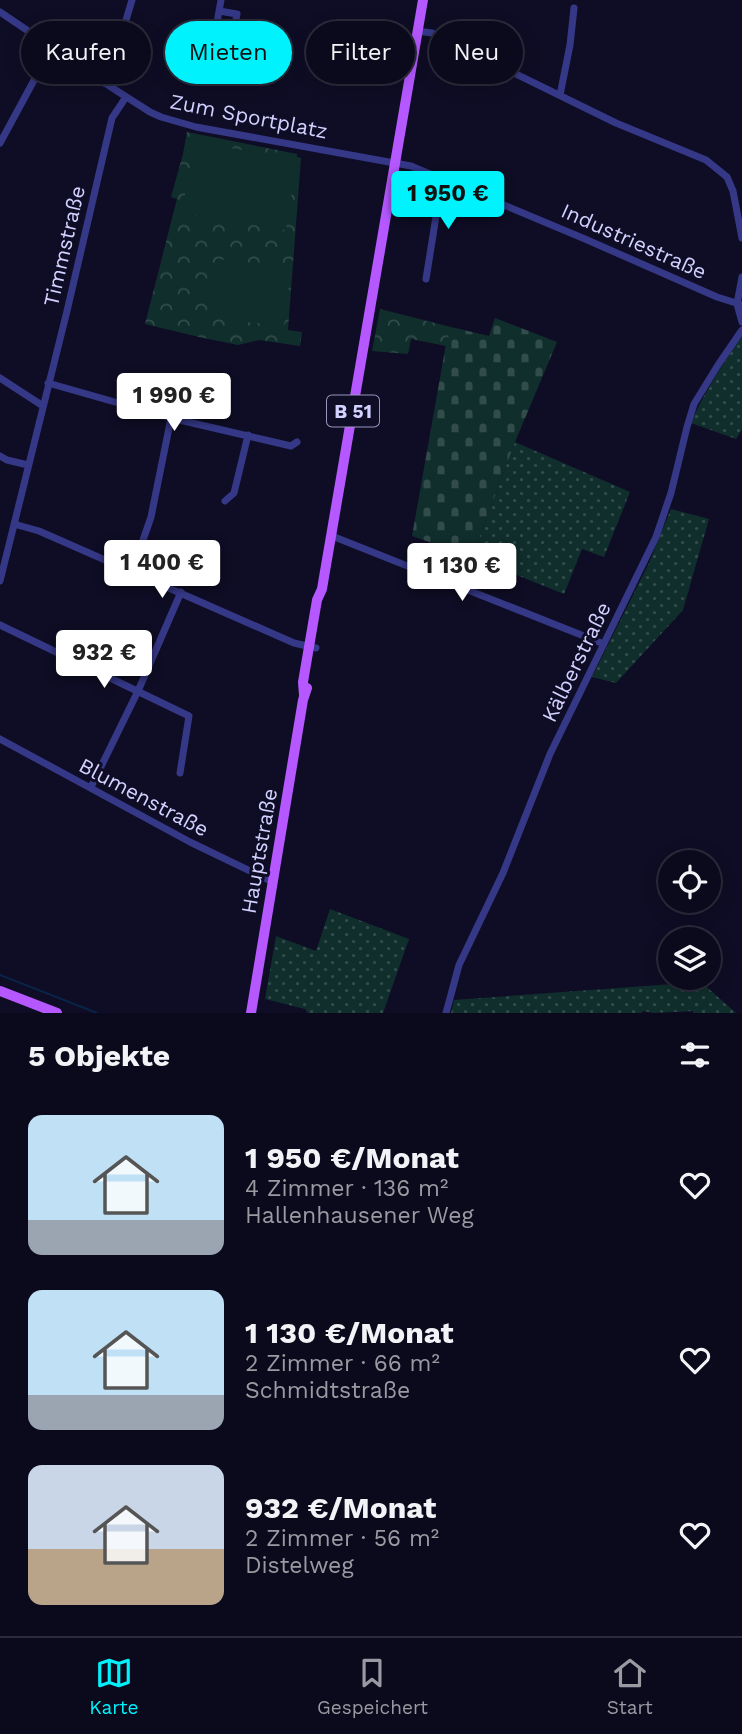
<!DOCTYPE html>
<html lang="de">
<meta charset="utf-8">
<style>
body{margin:0;font-family:"Work Sans",sans-serif;background:#141325;color:#f1f3f6;height:100vh;display:flex;flex-direction:column;font-size:26px;white-space:nowrap}
*{box-sizing:border-box;margin:0}
p{font-size:23px;color:#9a9aa3}
.icon{flex:none;width:38px;height:38px;fill:none;stroke:currentColor;stroke-width:2;stroke-linecap:round;stroke-linejoin:round}
.map{position:relative;height:1013px;overflow:hidden}
.side{display:flex;flex-direction:column;background:#0b0a1c;flex:1}
.side>*{flex:none}
.top-card{position:absolute;left:21px;top:21px;width:700px;height:63px;display:flex;gap:14px}
.controls{position:absolute;left:658px;top:850px;display:grid;gap:14px}
.controls a{display:grid;place-items:center;width:63px;height:63px;border-radius:50%;background:#0b0a1c;box-shadow:0 4px 18px #0003,0 0 0 2px #2b2b3b;font-size:35px}
.price{position:absolute;translate:-50% -60px;padding:0 16px;border-radius:7px;background:#fff;color:#222;font-size:23px;line-height:46px;filter:drop-shadow(0 2px 4px #0008)}
.price::after{content:'';position:absolute;left:50%;top:42px;width:21px;height:16px;margin-left:-10px;background:inherit;clip-path:polygon(0 0,100% 0,50% 100%)}
.price.active{background:#00f3fc;color:#111}
ul{padding:0;list-style:none}
li{display:flex;align-items:center;gap:21px;height:175px;padding:0 28px}
li span{display:grid;place-items:center;flex:none;width:196px;height:140px;border-radius:14px;color:#555}
li>.icon{margin-inline-start:auto}
span .icon{width:84px;height:84px;fill:#fffc;stroke-width:1}
li b{font-size:30px}
h2{display:flex;justify-content:space-between;align-items:center;height:84px;padding:0 28px;font-size:30px}
.pill{padding:0 24px;border-radius:32px;background:#0b0a1c;box-shadow:0 4px 18px #0003,0 0 0 2px #2b2b3b;font-size:24px;line-height:63px}
.pill.active{background:#00f3fc;color:#111}
.menu{display:flex;justify-content:space-around;align-items:center;height:98px;border-top:2px solid #2b2b3b;background:#0b0a1c;font-size:19px;color:#9a9aa3}
.menu a{display:grid;justify-items:center;gap:4px}
.menu .active{color:#00f3fc}
.map>svg:first-child{display:block}
</style>
<div class="map">
<svg width="742" height="1013" viewBox="0 0 742 1013">
<defs>
<pattern id="grass-dots" width="8" height="8" patternUnits="userSpaceOnUse" patternTransform="scale(1.75)"><rect width="8" height="8" fill="#102f2c"/><path d="M2 2h.1M6 6h.1" fill="none" stroke="#324c4c" stroke-width="1.8" stroke-linecap="round"/></pattern>
<pattern id="cemetery-stones" width="16" height="16" patternUnits="userSpaceOnUse" patternTransform="scale(1.75)"><rect width="16" height="16" fill="#102f2c"/><path d="M2 7V4a2 2 0 0 1 4 0v3zM10 15v-3a2 2 0 0 1 4 0v3z" fill="#324c4c"/></pattern>
<pattern id="park-crowns" width="20" height="18" patternUnits="userSpaceOnUse" patternTransform="scale(1.75)"><rect width="20" height="18" fill="#102f2c"/><path d="M2 6a3 3 0 1 1 6 0M12 15a3 3 0 1 1 6 0" fill="none" stroke="#324c4c"/></pattern>
</defs>
<rect width="100%" height="100%" fill="#0f0d25"/>
<path fill="url(#grass-dots)" d="M742 336V429L736 439 691 423C704 392 723 364 742 336Z
M515 442 630 492 604 557 582 549 564 594 472 557Z
M671 509 709 519 683 610 616 683 592 677 649 563Z
M330 909 409 939 383 1013H308L305 1009 265 999 276 936 316 951Z
M701 982 736 1013H693V1011L654 1013 643 1011 641 1013H451L454 1000Z"/>
<path fill="url(#cemetery-stones)" d="M495 318 557 342 515 442 472 557 412 536 446 344 451 327 489 336Z"/>
<path fill="url(#park-crowns)" d="M187 132 297 154V157L301 158 288 330 302 332 300 346 259 340 238 345 199 337 145 324 177 199 171 197 183 154Z
M380 309 451 327 446 346 411 339 408 354 372 351Z"/>
<path fill="#102f2c" d="M194 142 297 159 286 230 182 213Z
M217 259 291 268 284 326 210 318Z"/>
<g fill="none" stroke-linecap="round" stroke-linejoin="round">
<path stroke="#092448" stroke-width="2" d="M0 975 97 1013"/>
<path stroke="#353886" stroke-width="7" d="M219 11 237 14 234 31 216 28 221 0
M0 12 114 89 150 112 161 117 196 127 411 166 585 239 717 297 742 305
M417 31 432 33 616 123 706 160 727 177 733 191 742 238
M104 83 109 77 132 0
M560 95 570 45 574 8
M0 143 52 47
M742 277 737 304 742 322
M426 279 442 179
M0 378 43 406
M48 383 171 418 291 446 297 442
M0 456 7 460 28 465
M225 501 234 493 248 435
M14 524 39 531 294 643 316 648
M332 536 604 644
M132 572 151 517 171 418
M0 581 67 311 112 118 126 97
M0 625 189 716 180 773
M0 739 190 842 273 882
M91 787 138 691 181 592
M446 1013 459 965 503 873 550 754 656 537 671 493 687 427 694 404 718 365 742 330"/>
<path stroke="#b558ff" stroke-width="10" d="M304 695 303 682 317 600 322 589 324 577 423 0
M0 991 57 1013
M251 1013 303 700 307 688"/>
</g>
<g text-anchor="middle" dominant-baseline="central" stroke-width="6" stroke-linejoin="round" paint-order="stroke">
<rect fill="#0f0d25" stroke="#9896be" stroke-width="2" x="327" y="395.5" width="52" height="31" rx="5"/>
<g font-size="19" font-weight="bold" fill="#d3d1ff">
<text x="353" y="411">B 51</text>
</g>
<g font-size="21" fill="#d3d1ff" stroke="#0f0d25">
<text transform="translate(249 116) rotate(11)">Zum Sportplatz</text>
<text transform="translate(634 241) rotate(24)">Industriestraße</text>
<text transform="translate(64 246) rotate(-77)">Timmstraße</text>
<text transform="translate(576 662) rotate(-64)">Kälberstraße</text>
<text transform="translate(144 797) rotate(28)">Blumenstraße</text>
<text transform="translate(259 851) rotate(-80)">Hauptstraße</text>
</g>
</g>
</svg>
<div class="controls">
<a><svg class="icon" aria-label="locate" viewBox="0 0 24 24"><circle cx="12" cy="12" r="6"/><path d="M12 2v4M12 18v4M2 12h4M18 12h4"/></svg></a>
<a><svg class="icon" aria-label="layers" viewBox="0 0 24 24"><path d="M12 4l9 5-9 5-9-5zM3 14l9 5 9-5"/></svg></a>
</div>
<b class="price active" style="left:448px;top:231px">1 950 €</b>
<b class="price" style="left:174px;top:433px">1 990 €</b>
<b class="price" style="left:162px;top:600px">1 400 €</b>
<b class="price" style="left:462px;top:603px">1 130 €</b>
<b class="price" style="left:104px;top:690px">932 €</b>
<div class="top-card">
<a class="pill">Kaufen</a>
<a class="pill active">Mieten</a>
<a class="pill">Filter</a>
<a class="pill">Neu</a>
</div>
</div>
<section class="side">
<h2>5 Objekte<svg class="icon" aria-label="filters" viewBox="0 0 24 24"><path d="M4 7h16M4 17h16"/><circle cx="9" cy="7" r="2"/><circle cx="15" cy="17" r="2"/></svg></h2>
<ul>
<li><span style="background:linear-gradient(#bfe0f5 75%,#9aa5b1 0)"><svg class="icon" aria-label="home" viewBox="0 0 24 24"><path d="M3 11l9-7 9 7M6 9v11h12V9"/></svg></span><div><b>1 950 €/Monat</b><p>4 Zimmer · 136 m²</p><p>Hallenhausener Weg</p></div><svg class="icon" aria-label="heart" viewBox="0 0 24 24"><path d="M12 20l-8-8c-3-5 5-10 8-4 3-6 11-1 8 4z"/></svg></li>
<li><span style="background:linear-gradient(#bfe0f5 75%,#9aa5b1 0)"><svg class="icon" aria-label="home" viewBox="0 0 24 24"><path d="M3 11l9-7 9 7M6 9v11h12V9"/></svg></span><div><b>1 130 €/Monat</b><p>2 Zimmer · 66 m²</p><p>Schmidtstraße</p></div><svg class="icon" aria-label="heart" viewBox="0 0 24 24"><path d="M12 20l-8-8c-3-5 5-10 8-4 3-6 11-1 8 4z"/></svg></li>
<li><span style="background:linear-gradient(#c9d6e8 60%,#b9a48a 0)"><svg class="icon" aria-label="home" viewBox="0 0 24 24"><path d="M3 11l9-7 9 7M6 9v11h12V9"/></svg></span><div><b>932 €/Monat</b><p>2 Zimmer · 56 m²</p><p>Distelweg</p></div><svg class="icon" aria-label="heart" viewBox="0 0 24 24"><path d="M12 20l-8-8c-3-5 5-10 8-4 3-6 11-1 8 4z"/></svg></li>
</ul>
</section>
<nav class="menu">
<a class="active"><svg class="icon" aria-label="map" viewBox="0 0 24 24"><path d="M3 6l6-2 6 2 6-2v14l-6 2-6-2-6 2zM9 4v14M15 6v14"/></svg>Karte</a>
<a><svg class="icon" aria-label="saved" viewBox="0 0 24 24"><path d="M7 4h10v16l-5-4-5 4z"/></svg>Gespeichert</a>
<a><svg class="icon" aria-label="home" viewBox="0 0 24 24"><path d="M3 11l9-7 9 7M6 9v11h12V9"/></svg>Start</a>
</nav>
